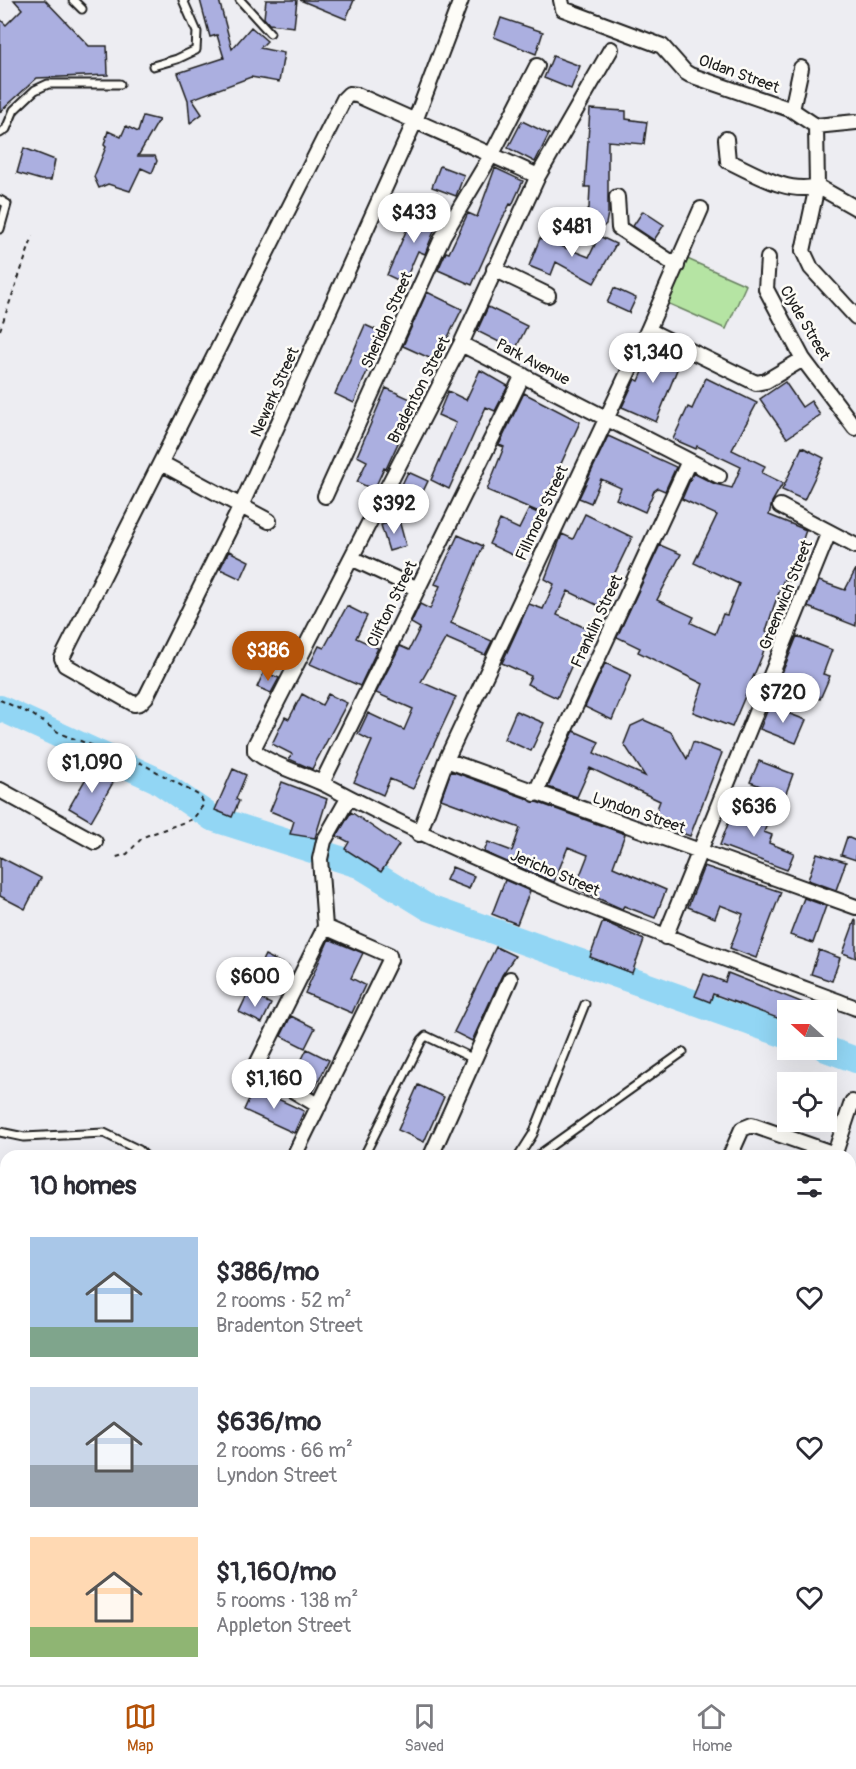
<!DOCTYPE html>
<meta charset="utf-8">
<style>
body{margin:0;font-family:Pangolin,sans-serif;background:#f2f2f3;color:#2b2b33;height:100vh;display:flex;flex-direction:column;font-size:22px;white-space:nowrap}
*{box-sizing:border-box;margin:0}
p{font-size:20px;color:#7c7c81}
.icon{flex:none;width:33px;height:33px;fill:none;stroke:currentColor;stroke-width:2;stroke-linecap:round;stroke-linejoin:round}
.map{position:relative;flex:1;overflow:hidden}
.side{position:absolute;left:0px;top:1150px;width:856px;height:536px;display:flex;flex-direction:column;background:#fff;border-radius:18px 18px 0 0;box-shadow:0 6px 24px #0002}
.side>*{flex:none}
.needle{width:39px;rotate:291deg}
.controls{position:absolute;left:777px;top:1000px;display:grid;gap:12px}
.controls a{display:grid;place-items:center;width:60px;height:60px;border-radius:0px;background:#fff;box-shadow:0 6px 24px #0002;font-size:30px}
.price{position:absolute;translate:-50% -51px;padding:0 14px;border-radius:21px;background:#fff;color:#222;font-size:20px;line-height:39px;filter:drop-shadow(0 2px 3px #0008)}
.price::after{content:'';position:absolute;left:50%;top:36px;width:18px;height:14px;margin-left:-9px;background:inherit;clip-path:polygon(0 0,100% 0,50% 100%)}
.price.active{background:#b45309;color:#fff}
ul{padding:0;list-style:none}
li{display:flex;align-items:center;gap:18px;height:150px;padding:0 30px}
li span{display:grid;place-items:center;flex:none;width:168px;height:120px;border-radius:0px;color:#555}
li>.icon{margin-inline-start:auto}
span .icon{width:72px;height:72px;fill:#fffc;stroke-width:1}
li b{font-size:26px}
h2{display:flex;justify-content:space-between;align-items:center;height:72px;padding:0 30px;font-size:26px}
.tab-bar{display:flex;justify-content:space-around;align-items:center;height:84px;border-top:2px solid #e1e1e2;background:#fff;font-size:16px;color:#7c7c81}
.tab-bar a{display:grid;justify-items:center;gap:3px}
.tab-bar .active{color:#b45309}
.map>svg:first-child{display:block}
</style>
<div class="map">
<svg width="856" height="1685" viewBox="0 0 856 1685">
<rect width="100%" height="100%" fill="#ededf2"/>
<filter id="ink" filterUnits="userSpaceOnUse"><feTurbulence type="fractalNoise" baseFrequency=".0167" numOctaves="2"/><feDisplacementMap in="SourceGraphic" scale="12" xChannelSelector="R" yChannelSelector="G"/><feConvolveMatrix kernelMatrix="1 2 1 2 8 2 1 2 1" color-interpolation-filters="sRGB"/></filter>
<g filter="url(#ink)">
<path fill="#b5e4a3" stroke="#688060" stroke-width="1.5" d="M685 258 746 285 726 329 665 302Z"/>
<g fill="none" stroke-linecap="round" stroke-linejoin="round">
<path stroke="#92d6f4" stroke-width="26" d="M0 708 157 780 212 818 359 865 429 908 788 1036
M826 1049 856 1060"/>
</g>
<path fill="#abafe0" stroke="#1c1c1c" stroke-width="1.5" d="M14 0H45L89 46H107L108 75 37 78 0 112V19L6 25 22 9Z
M200 0H219L232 49 251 27 267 41 260 48 284 53 279 82 251 77 192 99 202 114 190 123 188 100 178 73 224 58 217 35 210 37Z
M266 0H297L294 27 269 24 264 18Z
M300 0H354L346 19Z
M501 18 543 32 536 54 494 37Z
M553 56 580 66 571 89 544 78Z
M590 109 626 111V119L647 122 644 144 608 141V213L606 224 596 234 581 219 589 208 590 187H585Z
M143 116 159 120 138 156H155L157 161 152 173 141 168 130 191 108 184 99 188 94 177 106 147 104 145 108 131 121 137 126 126 138 132Z
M522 121 549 134 535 162 508 148Z
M24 148 55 160 51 180H41L17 173Z
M440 166 464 175 456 196 432 187Z
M495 168 523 181 512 205 510 204 499 225 472 285 438 270 446 252 449 253 468 213 477 217Z
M420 207 440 216 425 254 418 251 404 283 387 275 407 229 410 230Z
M643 211 664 225 654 240 633 226Z
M599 236 616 244 594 283 556 262 551 275 529 266 540 238 589 257Z
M614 288 636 298 629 313 607 303Z
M427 292 462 309 436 361 403 346Z
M488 307 527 326 515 350 477 331Z
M365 325 383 333 354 403 335 394Z
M655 344 682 357 656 422 622 407 635 379 639 381Z
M480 370 508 386 495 411 486 407 449 489 431 480 456 423 438 415 448 391 466 400Z
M706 378 757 403 732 450 765 466 762 473 783 483 772 502 769 515 806 530 789 581 784 579 774 606 766 631 769 633 762 656 732 727 693 712 703 684 638 652 640 648 617 637 660 545 681 554 657 600 694 617 691 623 715 634 723 614 727 615 739 584 694 563 717 515 682 499 693 473 715 484 732 488 741 467 697 446 696 449 673 439 688 407 692 409Z
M785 382 802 407 811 401 820 415 787 438 760 399Z
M386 388 417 402 386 469 384 468 374 490 357 482 367 461 357 456Z
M524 393 580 422 539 512 487 490 504 447 499 445Z
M608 436 676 467 665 491 658 488 654 491 645 512 616 499 621 488 601 479 591 503 579 498Z
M802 447 824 458 804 500 782 490Z
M408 472 428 481 417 504 397 495Z
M529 509 540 514 521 559 489 544 500 520 519 529Z
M585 514 632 537 599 606 568 591 557 615 588 629 557 698 527 684 531 676 502 663 529 604 543 609 554 584 545 579 562 534 573 539Z
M399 520 406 546 389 551 381 525Z
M458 535 483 546 451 623 492 641 485 655 446 638 421 682 456 697 413 789 390 779 383 795 354 782 372 741 358 734 368 713 404 730 413 709 376 693 400 646 409 650 420 628 411 623 420 604 430 609 440 586 435 584Z
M229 551 249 561 241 579 220 569Z
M856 569V626L808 607 819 581 845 590Z
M347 606 367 616 356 638 378 648 360 686 310 664 319 646 324 648Z
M797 636 832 650 823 674 830 676 820 699 778 683Z
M605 663 631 675 612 720 585 707Z
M264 672 279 678 271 693 257 687Z
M302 694 322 705 328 694 347 703 312 769 289 759 292 754 272 744 285 717 289 719Z
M769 706 806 720 796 743 760 729Z
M516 711 544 723 531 751 504 739Z
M644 720 671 732 687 759 693 742 722 753 690 836 652 822 660 801 590 768 577 797 548 787 574 731 599 742 594 753 645 776 624 744 631 726Z
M759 761 793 774 785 796 750 782Z
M93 766 115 779 91 821 69 808Z
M233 769 246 775 236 799 239 801 232 817 215 810Z
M451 771 625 834 613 867 666 890 655 918 624 906 622 909 575 888 588 855 568 847 554 882 484 852 488 842 512 851 520 828 441 799Z
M282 782 327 799 315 838 290 834 294 821 270 811Z
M736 803 770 816 764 832 772 835 769 843 794 853 787 870 720 845Z
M351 812 399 845 381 872 345 849 349 842 337 836Z
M847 837 856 841V860L841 855Z
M817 853 846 862 836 890 808 880Z
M0 857 41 878 25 909 0 896Z
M704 866 781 892 756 958 730 948 743 914 720 905 715 918 688 907Z
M452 867 474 876 469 889 446 880Z
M505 880 530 891 517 924 492 914Z
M804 898 826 906 813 943 790 935Z
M855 920 856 921V958L843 953Z
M603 921 644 940 632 973 590 957Z
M329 939 363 953 351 978 365 985 352 1013 305 993Z
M496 947 515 956 502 975 472 1041 454 1032Z
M819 950 840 958 832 981 811 974Z
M265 955 289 967 281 983 257 971Z
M728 973 821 1010V1011H788V1022L713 994 710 1002 695 996 704 974 725 982Z
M248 993 271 1004 262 1023 239 1012Z
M291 1016 315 1028 305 1048 281 1036Z
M307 1049 329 1060 313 1092 292 1079Z
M418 1085 444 1097 424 1142 398 1130Z
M254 1088 304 1111 294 1133 244 1110Z"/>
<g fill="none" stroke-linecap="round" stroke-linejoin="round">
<defs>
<path id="service" d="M73 0 82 9
M240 0 270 33
M153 66 177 59 196 50 197 32 183 0
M0 133 6 129 14 110 35 90 48 84H120
M0 200 7 204 0 229
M0 1132 24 1137 104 1133 139 1150 145 1156
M364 1156 422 1040 426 1036 474 1059
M519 1156 533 1134 585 1004
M537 1156 683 1052"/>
<path id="minor" d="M461 0 415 121 241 506 146 697 140 703 134 704 65 665 62 658 344 99 349 94 357 95C417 122 477 148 538 176
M561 0 563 9 662 46 685 72 690 75 792 110 816 126 856 122
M611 49 538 176 461 344 255 745V751C267 764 310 776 328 786 497 876 677 941 856 1008
M792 110 801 68
M816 126 817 186 856 208
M726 139 728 161C755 173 788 195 817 186L803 251 811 268 856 317
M617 197 619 228 677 266
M768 258 766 289 803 359 855 428
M494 269 548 295
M648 330 756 383 766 381 803 359
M461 344 719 476
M161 463 269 521
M325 496 443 236 492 154 537 66
M780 506 856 546
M351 558 418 589
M446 760 856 907
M322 783 523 375
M0 790 95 842
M535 794 689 461
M419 834 446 760 648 330 701 209
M665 937 829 532
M319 1106 259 1070 256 1066 325 927 320 859 324 841 349 797
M294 1156 390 960 389 955 325 927
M431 1156 510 979
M730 1156 742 1129 752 1125 835 1154
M834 1156 852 1102
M850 1200 856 1202
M850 1298 856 1280
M0 1328 6 1316
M850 1411 856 1413
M0 1493 6 1480
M850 1504 856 1506
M850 1595 856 1597
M755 1680 770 1685
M37 1685 40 1680
M184 1685 186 1680
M360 1685 361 1680
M448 1685 450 1680
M544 1685 546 1680
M644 1685 646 1680"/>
</defs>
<use href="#service" stroke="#1c1c1c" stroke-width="11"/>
<use href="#minor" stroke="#1c1c1c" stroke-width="18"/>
<path stroke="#1c1c1c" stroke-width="2" stroke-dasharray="4.5 4.5" stroke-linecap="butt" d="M0 330 33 236
M0 700 33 715 61 734 141 763 200 796 204 804 193 819 143 837 127 854 113 858"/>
<use href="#service" stroke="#fdfcf7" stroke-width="7"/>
<use href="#minor" stroke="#fdfcf7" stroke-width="14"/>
</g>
</g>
<g text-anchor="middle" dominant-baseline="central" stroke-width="5" stroke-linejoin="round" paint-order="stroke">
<g font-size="16" fill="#1c1c1c" stroke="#fdfcf7">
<text transform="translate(739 74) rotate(20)">Oldan Street</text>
<text transform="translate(387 320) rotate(-66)">Sheridan Street</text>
<text transform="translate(805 323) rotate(60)">Clyde Street</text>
<text transform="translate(533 362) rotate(28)">Park Avenue</text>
<text transform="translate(419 390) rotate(-63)">Bradenton Street</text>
<text transform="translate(275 392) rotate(-66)">Newark Street</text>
<text transform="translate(542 513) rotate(-65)">Fillmore Street</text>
<text transform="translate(786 595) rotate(-68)">Greenwich Street</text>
<text transform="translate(392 604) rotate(-64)">Clifton Street</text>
<text transform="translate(597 621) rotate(-65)">Franklin Street</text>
<text transform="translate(639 813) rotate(19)">Lyndon Street</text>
<text transform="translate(555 873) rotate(23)">Jericho Street</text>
</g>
</g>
</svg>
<div class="controls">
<a><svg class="needle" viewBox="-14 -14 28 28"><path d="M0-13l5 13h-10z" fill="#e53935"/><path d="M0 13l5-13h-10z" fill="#7c7c81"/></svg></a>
<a><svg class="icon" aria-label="locate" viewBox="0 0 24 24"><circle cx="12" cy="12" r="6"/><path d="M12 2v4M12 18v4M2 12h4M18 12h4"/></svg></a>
</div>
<b class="price" style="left:414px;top:244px">$433</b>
<b class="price" style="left:572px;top:258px">$481</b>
<b class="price" style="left:653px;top:384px">$1,340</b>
<b class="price" style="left:394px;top:535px">$392</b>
<b class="price active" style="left:268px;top:682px">$386</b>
<b class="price" style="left:783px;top:724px">$720</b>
<b class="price" style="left:92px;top:794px">$1,090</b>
<b class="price" style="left:754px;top:838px">$636</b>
<b class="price" style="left:255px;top:1008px">$600</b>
<b class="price" style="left:274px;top:1110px">$1,160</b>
<section class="side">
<h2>10 homes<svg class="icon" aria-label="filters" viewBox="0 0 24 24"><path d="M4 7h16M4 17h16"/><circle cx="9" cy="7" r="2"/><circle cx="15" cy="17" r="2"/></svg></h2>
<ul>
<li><span style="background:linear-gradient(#a9c7e8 75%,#7fa58c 0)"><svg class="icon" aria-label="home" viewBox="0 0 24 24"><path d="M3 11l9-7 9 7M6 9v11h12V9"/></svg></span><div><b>$386/mo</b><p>2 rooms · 52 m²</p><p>Bradenton Street</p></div><svg class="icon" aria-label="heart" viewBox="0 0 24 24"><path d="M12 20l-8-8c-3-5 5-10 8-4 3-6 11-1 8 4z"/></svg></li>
<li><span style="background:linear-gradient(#c9d6e8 65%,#9aa5b1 0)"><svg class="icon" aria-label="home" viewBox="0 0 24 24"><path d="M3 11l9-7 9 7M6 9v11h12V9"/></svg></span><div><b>$636/mo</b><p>2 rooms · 66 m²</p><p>Lyndon Street</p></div><svg class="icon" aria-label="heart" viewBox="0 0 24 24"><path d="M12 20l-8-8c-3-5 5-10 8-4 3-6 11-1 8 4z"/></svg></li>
<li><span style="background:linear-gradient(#ffd9b3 75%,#8fb573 0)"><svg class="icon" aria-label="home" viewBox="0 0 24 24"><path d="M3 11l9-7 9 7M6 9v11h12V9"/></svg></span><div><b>$1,160/mo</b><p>5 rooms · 138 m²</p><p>Appleton Street</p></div><svg class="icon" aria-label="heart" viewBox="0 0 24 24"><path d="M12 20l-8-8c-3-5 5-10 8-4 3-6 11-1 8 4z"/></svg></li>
</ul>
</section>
</div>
<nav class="tab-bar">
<a class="active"><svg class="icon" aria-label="map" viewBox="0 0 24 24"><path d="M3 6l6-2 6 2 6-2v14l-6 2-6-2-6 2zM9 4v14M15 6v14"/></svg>Map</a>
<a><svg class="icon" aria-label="saved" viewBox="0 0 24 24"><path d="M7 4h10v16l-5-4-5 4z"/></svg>Saved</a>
<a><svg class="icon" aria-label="home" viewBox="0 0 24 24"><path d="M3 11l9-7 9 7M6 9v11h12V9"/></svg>Home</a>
</nav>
